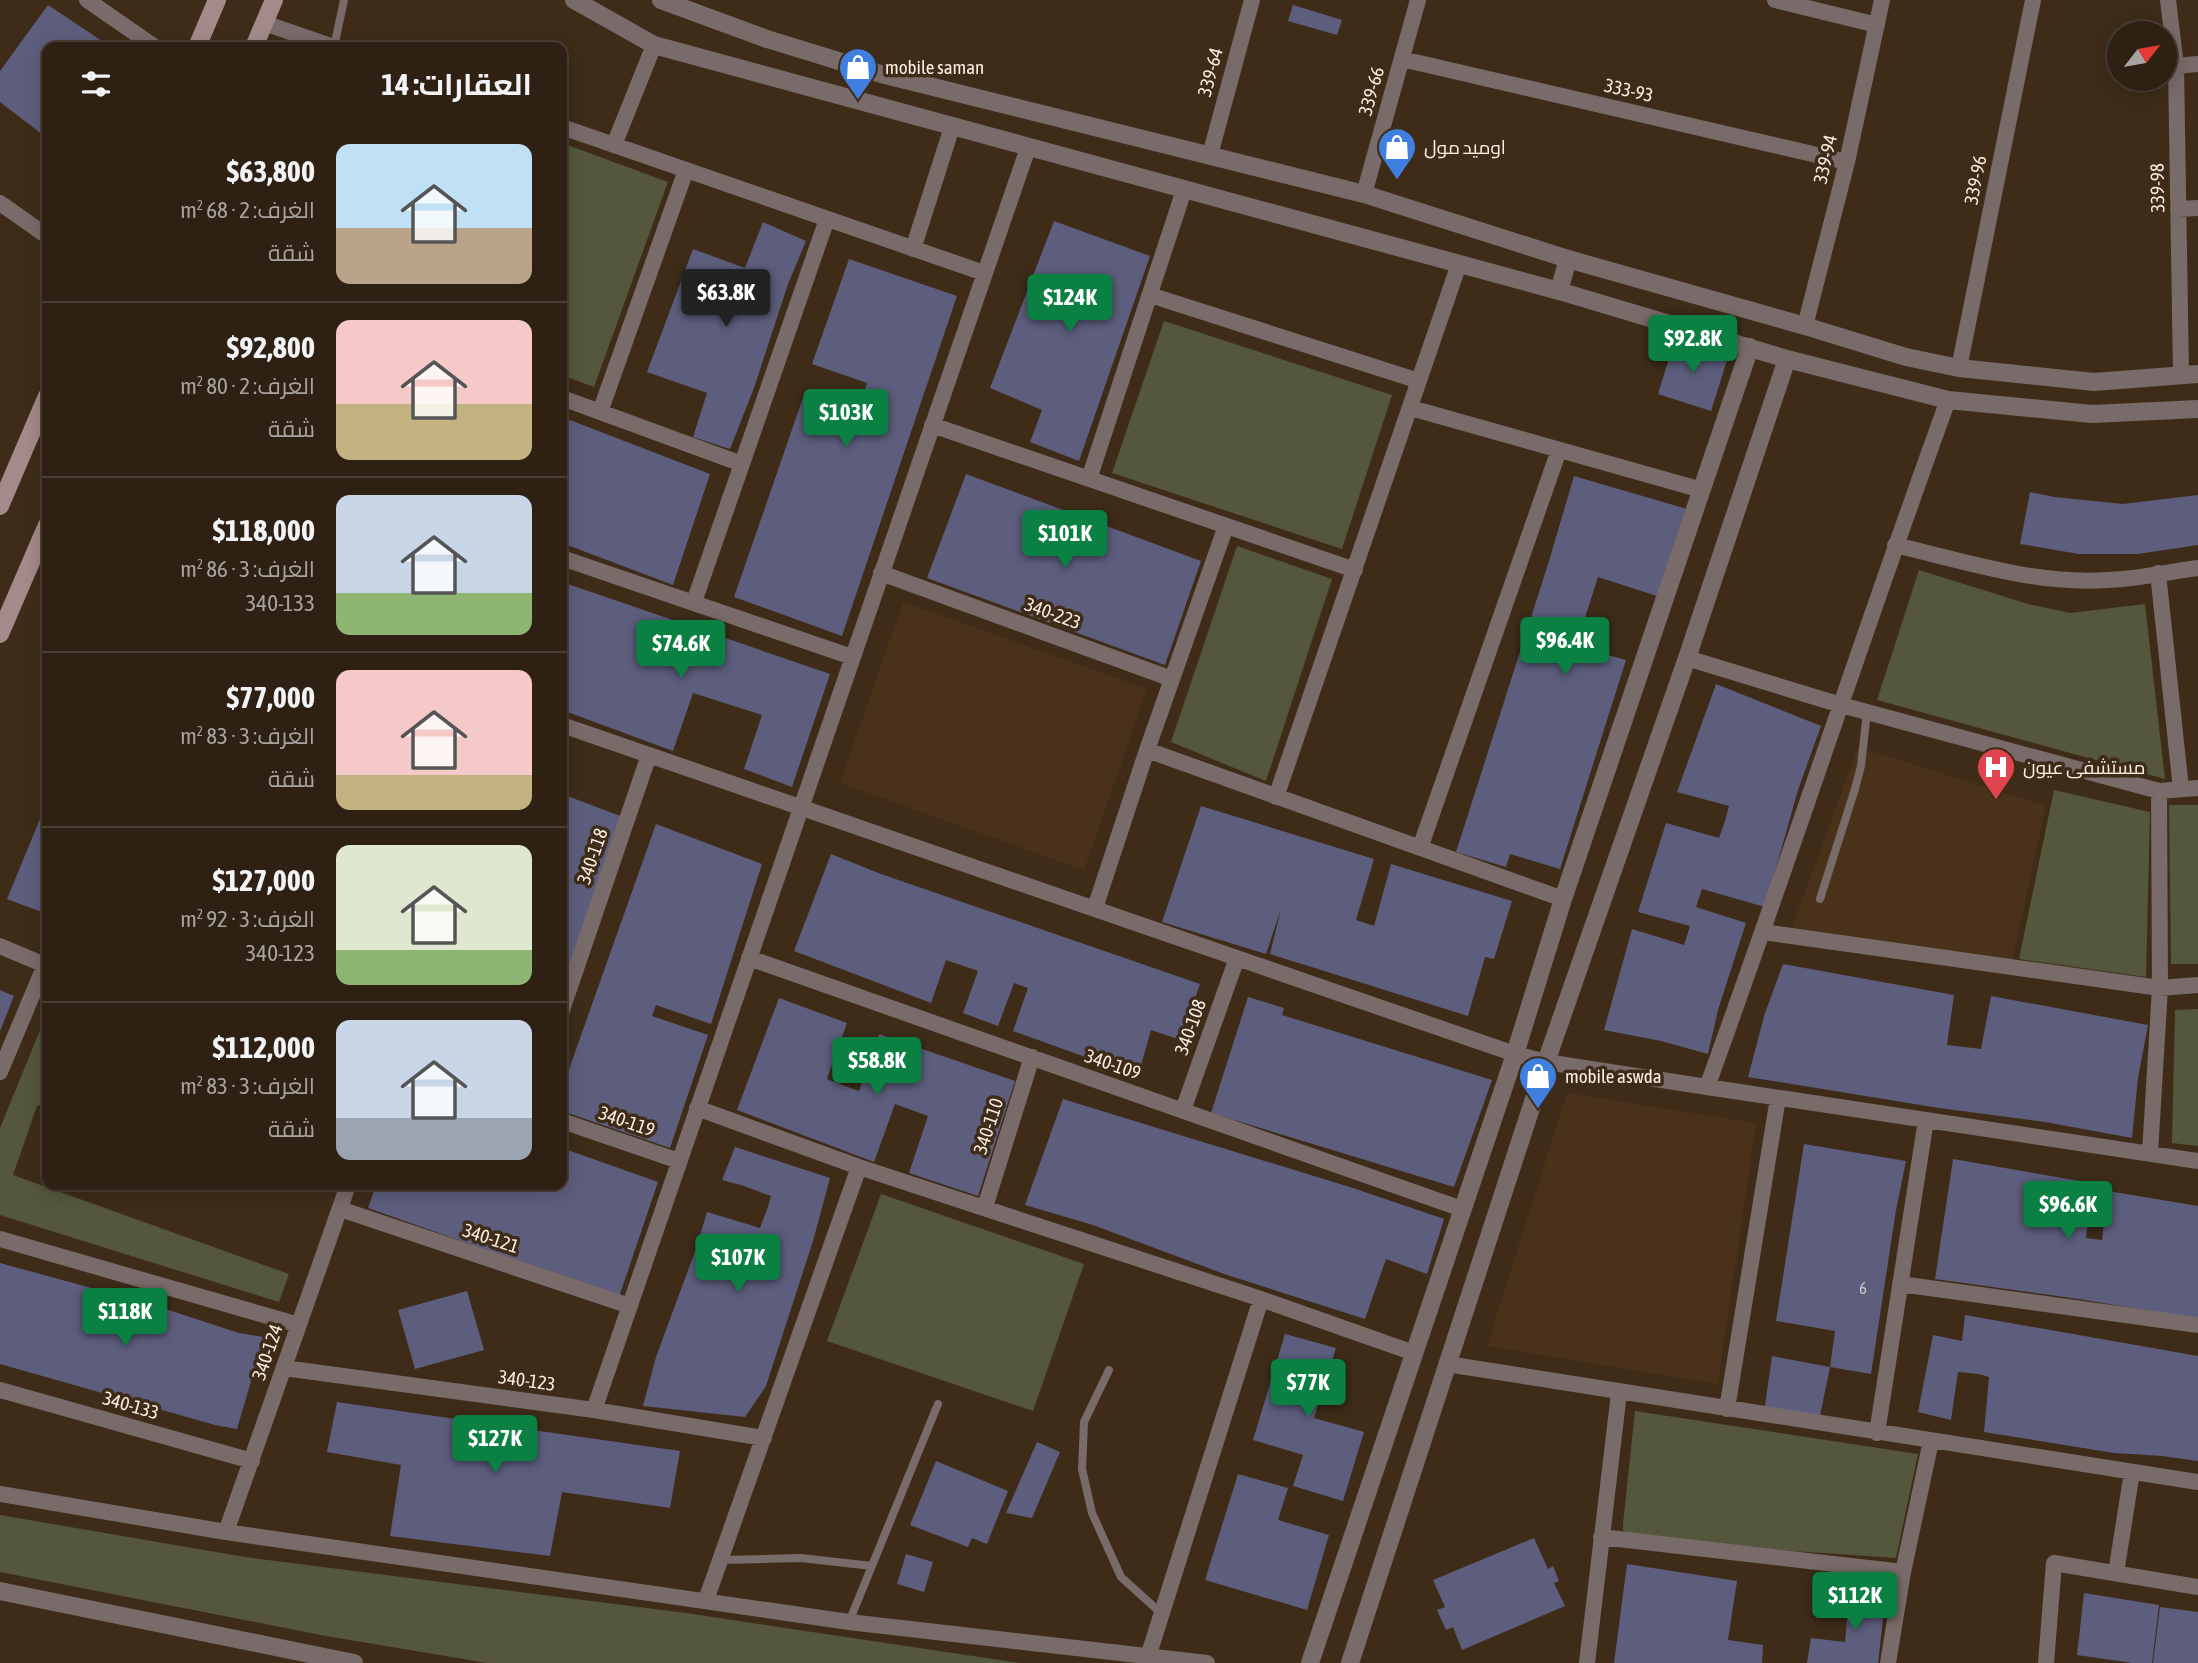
<!DOCTYPE html>
<html lang="ar">
<meta charset="utf-8">
<style>
body{margin:0;font-family:"Asap Condensed",Cairo,sans-serif;background:#36291c;color:#f1f3f6;direction:rtl;height:100vh;display:flex;flex-direction:column;font-size:26px;white-space:nowrap}
*{box-sizing:border-box;margin:0}
p{font-size:23px;color:#a7a3a0}
.icon{flex:none;width:38px;height:38px;fill:none;stroke:currentColor;stroke-width:2;stroke-linecap:round;stroke-linejoin:round}
.map{position:relative;flex:1;overflow:hidden;direction:ltr}
.side{position:absolute;left:42px;top:42px;width:525px;height:1148px;display:flex;flex-direction:column;background:#2e2113;border-radius:14px;box-shadow:0 4px 18px #0003,0 0 0 2px #493e33;direction:rtl}
.side>*{flex:none}
.needle{width:46px;rotate:59deg}
.controls{position:absolute;left:2107px;top:21px;display:grid;gap:14px}
.controls a{display:grid;place-items:center;width:70px;height:70px;border-radius:50%;background:#2e2113;box-shadow:0 4px 18px #0003,0 0 0 2px #493e33;font-size:35px}
.price{position:absolute;translate:-50% -60px;padding:0 16px;border-radius:7px;background:#0b8043;color:#fff;font-size:23px;line-height:46px;filter:drop-shadow(0 2px 4px #0008)}
.price::after{content:'';position:absolute;left:50%;top:42px;width:21px;height:16px;margin-left:-10px;background:inherit;clip-path:polygon(0 0,100% 0,50% 100%)}
.price.active{background:#222;color:#fff}
ul{padding:0;list-style:none}
li{display:flex;align-items:center;gap:21px;height:175px;padding:0 35px}
li+li{border-top:2px solid #493e33}
li span{display:grid;place-items:center;flex:none;width:196px;height:140px;border-radius:14px;color:#555}
li>.icon{margin-inline-start:auto}
span .icon{width:84px;height:84px;fill:#fffc;stroke-width:1}
li b{font-size:30px}
h2{display:flex;justify-content:space-between;align-items:center;height:84px;padding:0 35px;font-size:30px}
.map>svg:first-child{display:block}
</style>
<div class="map">
<svg width="2198" height="1663" viewBox="0 0 2198 1663">
<rect width="100%" height="100%" fill="#3e2c19"/>
<path fill="#493219" d="M903 602 1147 689 1084 870 840 783Z
M1858 747 2046 806 2010 971 1789 936Z
M1567 1093 1756 1123 1718 1384 1487 1346Z"/>
<path fill="#54573b" d="M562 143 668 182 594 387 562 375Z
M1164 321 1392 395 1342 549 1112 473Z
M1237 546 1332 579 1266 781 1171 742Z
M1919 570 2028 604 2070 613 2145 604 2165 779 1877 700Z
M2054 790 2150 812 2146 977 2019 959Z
M2169 805H2198V964H2171Z
M2198 1009V1146L2172 1143 2175 1010Z
M45 1018 47 1019V1102L37 1106 13 1175 289 1274 279 1302 0 1215V1128Z
M881 1194 1084 1264 1033 1411 827 1341Z
M1635 1411 1918 1454 1896 1558 1762 1549 1627 1533 1623 1530V1524Z
M0 1515 245 1557 686 1613 1020 1663H487L326 1636 0 1572Z"/>
<path fill="#5d5e7d" d="M48 5 111 47H47V138L0 102V71Z
M1293 5 1342 20 1337 35 1288 21Z
M1054 221 1150 256 1079 461 1030 442 1042 410 990 388Z
M763 222 806 241 788 284 754 388 730 449 693 437 707 393 647 372 693 249 745 268Z
M849 259 957 296 842 636 734 597 805 392 858 412 867 383 812 364Z
M1675 339 1729 354 1711 411 1658 394Z
M562 417 710 474 673 585 562 543Z
M966 474 1201 561 1165 665 927 578Z
M1574 476 1687 509 1660 597 1598 577 1576 646 1626 660 1560 869 1510 854 1506 867 1456 852 1549 561Z
M2030 492 2054 497 2123 504 2198 495V545L2138 554H2079L2020 544Z
M562 582 830 674 792 787 744 769 762 715 693 693 673 751 562 710Z
M1716 684 1821 726 1798 790 1765 907 1702 889 1696 907 1746 923 1718 1010 1708 1054 1661 1041 1604 1030 1632 929 1684 945 1690 926 1638 912 1666 823 1719 838 1725 821 1729 806 1677 792Z
M562 794 623 817 562 993Z
M47 802V914L7 899Z
M1201 806 1374 859 1356 920 1374 926 1391 864 1512 901 1494 959 1485 957 1468 1016 1270 954 1281 909 1266 954 1162 922Z
M656 824 762 864 711 1024 656 1005 652 1016 708 1035 670 1148 562 1111V1089Z
M831 854 881 874 1200 984 1181 1040 1151 1030 1138 1076 1013 1031 1028 988 1014 983 998 1026 963 1013 978 971 961 965 946 960 931 1003 794 951Z
M1783 964 1954 995 1947 1045 1981 1049 1991 996 2148 1025 2138 1078 2132 1138 2045 1122 1939 1108 1748 1077 1765 1013Z
M0 990 14 996 0 1031Z
M1248 997 1284 1008 1282 1015 1492 1080 1454 1187 1211 1113Z
M779 998 847 1023 827 1079 845 1086 859 1091 879 1034 1015 1081 978 1196 909 1173 928 1116 895 1104 874 1162 737 1110Z
M1063 1099 1353 1188 1444 1219 1427 1274 1386 1259 1365 1319 1227 1275 1093 1225 1025 1205Z
M1804 1144 1906 1161 1896 1210 1871 1374 1830 1367 1835 1331 1776 1321Z
M735 1147 830 1178 813 1241 766 1386 745 1417 643 1406 656 1357 697 1246 707 1212 760 1228 768 1207 771 1196 744 1186 722 1180Z
M562 1148 658 1182 619 1297 368 1208 376 1185H562Z
M1953 1159 2092 1183 2086 1238 2102 1240 2108 1191 2198 1206V1319L2079 1299 1935 1279Z
M0 1263 150 1304 239 1333 264 1337 237 1429 215 1425 0 1364Z
M467 1291 484 1350 415 1369 398 1310Z
M1965 1315 2198 1356V1461L2162 1456 2114 1453 1984 1432 1989 1377 1979 1374 1958 1372 1951 1420 1918 1412 1933 1335 1962 1341Z
M1285 1334 1336 1348 1314 1418 1364 1432 1343 1501 1293 1486 1303 1455 1253 1440Z
M1772 1356 1830 1367 1819 1421 1764 1412Z
M337 1402 680 1451 670 1508 562 1492 550 1556 390 1536 401 1465 327 1452Z
M1037 1442 1060 1452 1032 1518 1006 1513Z
M936 1461 1008 1491 987 1544 972 1538 968 1547 910 1525Z
M1238 1474 1288 1488 1278 1520 1329 1535 1307 1610 1205 1580Z
M1534 1538 1548 1569 1553 1566 1559 1581 1554 1583 1565 1606 1462 1650 1453 1627 1446 1630 1437 1610 1445 1607 1433 1580Z
M906 1554 933 1562 924 1592 897 1584Z
M1627 1564 1737 1581 1728 1640 1763 1645 1762 1663H1614Z
M1850 1586 1886 1591 1878 1663H1807L1811 1638 1845 1642Z
M2084 1593 2159 1605 2152 1663H2133L2077 1655Z
M2160 1607 2198 1612V1663H2153Z"/>
<g fill="none" stroke-linecap="round" stroke-linejoin="round">
<path stroke="#796b6a" stroke-width="8" d="M334 47 344 0
M1820 899 1855 789 1861 766 1867 711
M1109 1370 1084 1422 1082 1469 1092 1513 1121 1577 1162 1614
M720 1560 801 1558 872 1566
M849 1622 938 1404"/>
<path stroke="#796b6a" stroke-width="16" d="M87 0 155 47
M1775 0 1877 25
M2168 0 2176 66 2181 375
M264 23 334 47
M1402 59 1847 162
M2176 66 2198 64
M562 127 984 273
M614 145 654 45
M1210 155 1252 0
M1364 194 1418 0
M0 203 47 236
M2178 209 2198 208
M913 249 952 127
M1150 295 1419 381
M1805 326 1847 162 1882 0
M1959 368 2033 0
M562 398 742 464
M1411 408 1702 490
M600 412 686 170
M932 425 1355 570
M1089 479 1184 190
M1895 545C1963 561 2036 585 2107 580 2137 579 2168 572 2198 568
M562 558 852 657
M881 573 1172 679
M2158 573 2181 789
M694 602 827 219
M1687 658 1841 705 2159 791 2198 788
M562 725 1515 1054 1546 1062 1707 1087 2198 1161
M1147 750 1563 899
M1276 797 1459 264
M1420 848 1559 450
M1095 908 1147 750 1226 526
M1763 932 2160 988 2198 985
M0 946 45 965
M749 958 1462 1209
M562 1010 649 755
M0 1072 47 960
M1707 1087C1790 859 1865 628 1948 400
M697 1108 859 1167 1261 1299 1414 1353
M1183 1110 1237 958
M562 1121 679 1161
M2150 1153 2160 988 2159 791
M985 1207 1032 1057
M340 1209 630 1306
M0 1239 299 1325
M1900 1284 2198 1325
M1447 1364 2198 1482
M284 1368 594 1410 764 1438
M0 1390 252 1461
M1727 1409 1778 1098
M594 1410 1028 148
M1877 1433 1926 1120
M0 1494 226 1532 849 1622 1207 1663
M226 1532 348 1185
M1601 1537 1903 1572
M2116 1573 2132 1472
M706 1600 859 1167
M1148 1657 1261 1299
M1587 1663 1619 1393
M1888 1663 1903 1572 1931 1441
M2046 1663 2054 1563 2198 1587"/>
<path stroke="#796b6a" stroke-width="18" d="M574 0 654 45 1559 291 1787 359 1948 400 2092 414 2198 409
M661 0 767 39 881 74 1364 194 1568 259 1805 326 1906 357 1959 368 2094 382 2198 374
M1559 291 1568 259
M0 1591 354 1663
M1310 1663 1515 1054 1563 899 1750 347
M1350 1663 1546 1062 1687 658 1787 359"/>
<path stroke="#a28b8a" stroke-width="18" d="M197 47 217 0
M254 47 274 0
M0 506 47 396
M0 634 47 525"/>
</g>
<defs>
<symbol id="shop-pin" viewBox="-11 -11 22 30"><path d="M0 17L-7.5 6A9.5 9.5 0 1 1 7.5 6Z" fill="#3f7fe0" stroke="#3e2c19"/><path d="M-5-2.5h2.3a2.7 3.5 0 0 1 5.4 0H5L5.5 6h-11ZM-1.5-2.5h3a1.5 2.3 0 0 0-3 0Z" fill="#fff"/></symbol>
<symbol id="hospital-pin" viewBox="-11 -11 22 30"><path d="M0 17L-7.5 6A9.5 9.5 0 1 1 7.5 6Z" fill="#e0444e" stroke="#3e2c19"/><path d="M-5-5h3v3.5h4V-5h3V5h-3V1.5h-4V5h-3Z" fill="#fff"/></symbol>
</defs>
<g fill-rule="evenodd">
<use href="#shop-pin" x="836" y="45" width="44" height="60"/>
<use href="#shop-pin" x="1375" y="125" width="44" height="60"/>
<use href="#hospital-pin" x="1974" y="745" width="44" height="60"/>
<use href="#shop-pin" x="1516" y="1054" width="44" height="60"/>
</g>
<g text-anchor="middle" dominant-baseline="central" stroke-width="7" stroke-linejoin="round" paint-order="stroke">
<g font-size="16" fill="#d4cbca">
<text x="1863" y="1288">6</text>
</g>
<g font-size="19" fill="#fbefe3" stroke="#3e2c19" text-anchor="start">
<text x="885" y="67">mobile saman</text>
<text x="1424" y="147">اوميد مول</text>
<text x="2023" y="767">مستشفى عيون</text>
<text x="1565" y="1076">mobile aswda</text>
</g>
<g font-size="19" fill="#fbefe3" stroke="#3e2c19">
<text transform="translate(1210 72) rotate(-75)">339-64</text>
<text transform="translate(1629 90) rotate(13)">333-93</text>
<text transform="translate(1371 91) rotate(-74)">339-66</text>
<text transform="translate(1825 159) rotate(-77)">339-94</text>
<text transform="translate(1975 180) rotate(-79)">339-96</text>
<text transform="translate(2157 188) rotate(-91)">339-98</text>
<text transform="translate(1053 613) rotate(20)">340-223</text>
<text transform="translate(592 856) rotate(-71)">340-118</text>
<text transform="translate(1190 1027) rotate(-70)">340-108</text>
<text transform="translate(1113 1064) rotate(19)">340-109</text>
<text transform="translate(627 1121) rotate(19)">340-119</text>
<text transform="translate(988 1126) rotate(-72)">340-110</text>
<text transform="translate(491 1238) rotate(18)">340-121</text>
<text transform="translate(267 1352) rotate(-71)">340-124</text>
<text transform="translate(527 1380) rotate(8)">340-123</text>
<text transform="translate(131 1405) rotate(16)">340-133</text>
</g>
</g>
</svg>
<div class="controls">
<a><svg class="needle" viewBox="-14 -14 28 28"><path d="M0-13l5 13h-10z" fill="#e53935"/><path d="M0 13l5-13h-10z" fill="#a7a3a0"/></svg></a>
</div>
<b class="price active" style="left:726px;top:329px">$63.8K</b>
<b class="price" style="left:1070px;top:334px">$124K</b>
<b class="price" style="left:1693px;top:375px">$92.8K</b>
<b class="price" style="left:846px;top:449px">$103K</b>
<b class="price" style="left:1065px;top:570px">$101K</b>
<b class="price" style="left:1565px;top:677px">$96.4K</b>
<b class="price" style="left:681px;top:680px">$74.6K</b>
<b class="price" style="left:877px;top:1097px">$58.8K</b>
<b class="price" style="left:2068px;top:1241px">$96.6K</b>
<b class="price" style="left:738px;top:1294px">$107K</b>
<b class="price" style="left:125px;top:1348px">$118K</b>
<b class="price" style="left:1308px;top:1419px">$77K</b>
<b class="price" style="left:495px;top:1475px">$127K</b>
<b class="price" style="left:1855px;top:1632px">$112K</b>
<section class="side">
<h2>العقارات: 14<svg class="icon" aria-label="filters" viewBox="0 0 24 24"><path d="M4 7h16M4 17h16"/><circle cx="9" cy="7" r="2"/><circle cx="15" cy="17" r="2"/></svg></h2>
<ul>
<li><span style="background:linear-gradient(#bfe0f5 60%,#b9a48a 0)"><svg class="icon" aria-label="home" viewBox="0 0 24 24"><path d="M3 11l9-7 9 7M6 9v11h12V9"/></svg></span><div><b>$63,800</b><p>الغرف: 2 · 68 m²</p><p>شقة</p></div></li>
<li><span style="background:linear-gradient(#f6c9c9 60%,#c2b280 0)"><svg class="icon" aria-label="home" viewBox="0 0 24 24"><path d="M3 11l9-7 9 7M6 9v11h12V9"/></svg></span><div><b>$92,800</b><p>الغرف: 2 · 80 m²</p><p>شقة</p></div></li>
<li><span style="background:linear-gradient(#c9d6e8 70%,#8fb573 0)"><svg class="icon" aria-label="home" viewBox="0 0 24 24"><path d="M3 11l9-7 9 7M6 9v11h12V9"/></svg></span><div><b>$118,000</b><p>الغرف: 3 · 86 m²</p><p>340-133</p></div></li>
<li><span style="background:linear-gradient(#f6c9c9 75%,#c2b280 0)"><svg class="icon" aria-label="home" viewBox="0 0 24 24"><path d="M3 11l9-7 9 7M6 9v11h12V9"/></svg></span><div><b>$77,000</b><p>الغرف: 3 · 83 m²</p><p>شقة</p></div></li>
<li><span style="background:linear-gradient(#dfe7d0 75%,#8fb573 0)"><svg class="icon" aria-label="home" viewBox="0 0 24 24"><path d="M3 11l9-7 9 7M6 9v11h12V9"/></svg></span><div><b>$127,000</b><p>الغرف: 3 · 92 m²</p><p>340-123</p></div></li>
<li><span style="background:linear-gradient(#c9d6e8 70%,#9aa5b1 0)"><svg class="icon" aria-label="home" viewBox="0 0 24 24"><path d="M3 11l9-7 9 7M6 9v11h12V9"/></svg></span><div><b>$112,000</b><p>الغرف: 3 · 83 m²</p><p>شقة</p></div></li>
</ul>
</section>
</div>
